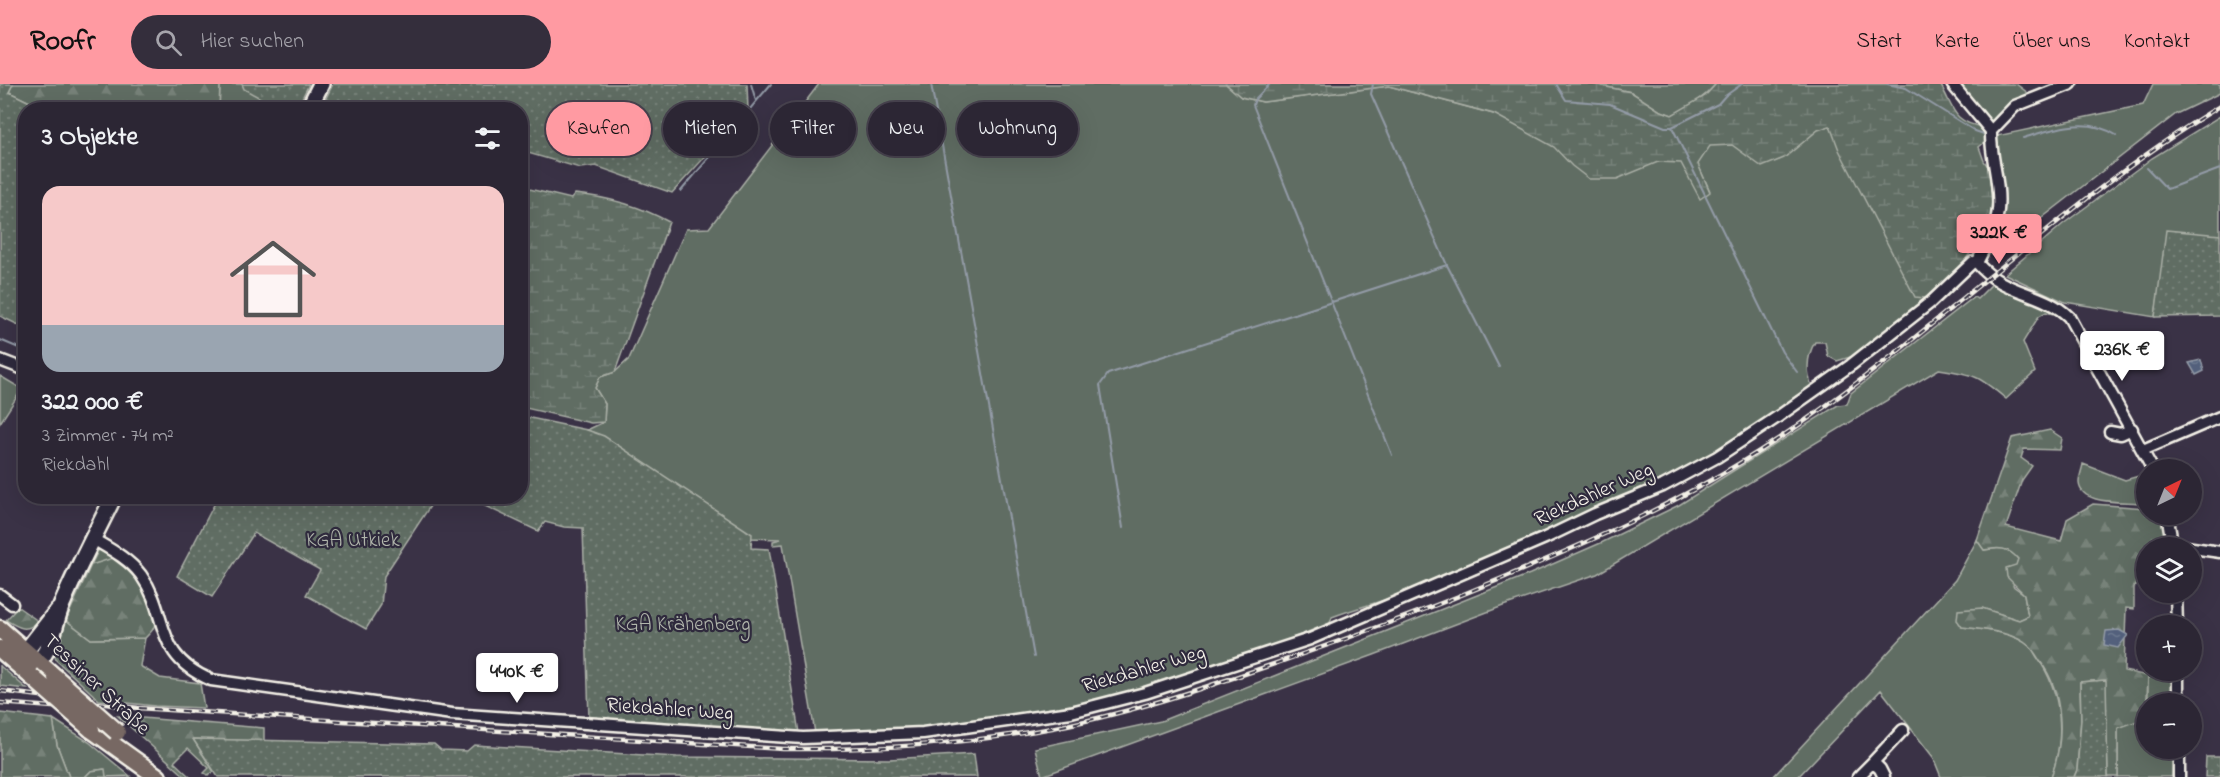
<!DOCTYPE html>
<html lang="de">
<meta charset="utf-8">
<style>
body{margin:0;font-family:"Indie Flower",sans-serif;background:#342e3c;color:#f1f3f6;height:100vh;display:flex;flex-direction:column;font-size:22px;white-space:nowrap}
*{box-sizing:border-box;margin:0}
p{font-size:20px;color:#a6a5ac}
.icon{flex:none;width:33px;height:33px;fill:none;stroke:currentColor;stroke-width:2;stroke-linecap:round;stroke-linejoin:round}
.map{position:relative;flex:1;overflow:hidden}
.drawer{position:absolute;left:18px;top:18px;width:510px;height:402px;display:flex;flex-direction:column;background:#2c2634;border-radius:24px;box-shadow:0 6px 24px #0002,0 0 0 2px #48434f}
.drawer>*{flex:none}
.banner{position:absolute;left:546px;top:18px;width:570px;height:54px;display:flex;gap:12px}
.needle{width:39px;rotate:43deg}
.fabs{position:absolute;left:2136px;top:375px;display:grid;gap:12px}
.fabs a{display:grid;place-items:center;width:66px;height:66px;border-radius:50%;background:#2c2634;box-shadow:0 6px 24px #0002,0 0 0 2px #48434f;font-size:30px}
.price{position:absolute;translate:-50% -51px;padding:0 14px;border-radius:6px;background:#fff;color:#222;font-size:20px;line-height:39px;filter:drop-shadow(0 2px 3px #0008)}
.price::after{content:'';position:absolute;left:50%;top:36px;width:18px;height:14px;margin-left:-9px;background:inherit;clip-path:polygon(0 0,100% 0,50% 100%)}
.price.on{background:#ff9aa2;color:#111}
ul{padding:0;list-style:none}
li{display:grid;align-content:center;gap:12px;height:318px;padding:0 24px}
li+li{border-top:2px solid #48434f}
li span{display:grid;place-items:center;height:186px;border-radius:18px;color:#555}
li>.icon{margin-inline-start:auto}
span .icon{width:108px;height:108px;fill:#fffc;stroke-width:1}
li b{font-size:26px}
h2{display:flex;justify-content:space-between;align-items:center;height:72px;padding:0 24px;font-size:26px}
.tag{padding:0 21px;border-radius:27px;background:#2c2634;box-shadow:0 6px 24px #0002,0 0 0 2px #48434f;font-size:21px;line-height:54px}
.tag.on{background:#ff9aa2;color:#111}
header{display:flex;align-items:center;gap:36px;box-sizing:border-box;height:84px;padding:0 30px;background:#ff9aa2;color:#111}
header strong{font-size:28px}
nav{display:flex;gap:33px;margin-inline-start:auto;font-size:21px}
.search{width:420px;height:54px;background:#342e3c;display:flex;align-items:center;gap:15px;box-sizing:border-box;padding:0 21px;border-radius:33px;color:#a6a5ac;font-size:22px}
.map>svg:first-child{display:block}
</style>
<header>
<strong>Roofr</strong>
<div class="search"><svg class="icon" aria-label="search" viewBox="0 0 24 24"><circle cx="10" cy="10" r="6"/><path d="M15 15l6 6"/></svg>Hier suchen</div>
<nav><a>Start</a><a>Karte</a><a>Über uns</a><a>Kontakt</a></nav>
</header>
<div class="map">
<svg width="2220" height="693" viewBox="0 0 2220 693">
<defs>
<pattern id="forest-firs" width="22" height="20" patternUnits="userSpaceOnUse" patternTransform="scale(1.5)"><rect width="22" height="20" fill="#606d63"/><path d="M5 1l3.5 6h-7zM16 11l3.5 6h-7z" fill="#778279"/></pattern>
<pattern id="wetland-marsh" width="20" height="14" patternUnits="userSpaceOnUse" patternTransform="scale(1.5)"><rect width="20" height="14" fill="#606d63"/><path d="M1 5h8M5 5V1M11 12h8M15 12V8" fill="none" stroke="#778279"/></pattern>
<pattern id="park-dots" width="8" height="8" patternUnits="userSpaceOnUse" patternTransform="scale(1.5)"><rect width="8" height="8" fill="#606d63"/><path d="M2 2h.1M6 6h.1" fill="none" stroke="#778279" stroke-width="1.8" stroke-linecap="round"/></pattern>
<pattern id="water-ripples" width="26" height="14" patternUnits="userSpaceOnUse" patternTransform="scale(1.5)"><rect width="26" height="14" fill="#53617c"/><path d="M2 4q2-2 4 0t4 0M15 11q2-2 4 0t4 0" fill="none" stroke="#6c788f"/></pattern>
</defs>
<rect width="100%" height="100%" fill="#3a3246"/>
<filter id="ink" filterUnits="userSpaceOnUse"><feTurbulence type="fractalNoise" baseFrequency=".0167" numOctaves="2"/><feDisplacementMap in="SourceGraphic" scale="12" xChannelSelector="R" yChannelSelector="G"/><feConvolveMatrix kernelMatrix="1 2 1 2 8 2 1 2 1" color-interpolation-filters="sRGB"/></filter>
<g filter="url(#ink)">
<path fill="#606d63" stroke="#aaafa6" stroke-width="1.5" d="M220 0H242L245 5 280 25 219 26Z
M819 0H1226L1241 13 1263 18 1389 2 1586 55 1676 68 1710 107 1685 52 1787 4 1972 141 1965 176 1940 204 1857 271 1837 277 1828 272 1825 258H1815C1806 273 1806 287 1812 303L1748 348 1687 383 1640 407 1591 426 1411 507C1385 517 1358 523 1332 533L1330 539 1278 560 1157 600 1083 619 935 643 815 649 783 460 773 461V457L781 455 750 454 751 450 604 353 587 346 604 338 605 320 595 304 600 293 615 288 629 275 686 145 709 144Z
M1592 0H1716C1703 15 1690 24 1672 31L1658 26 1631 8Z
M1952 0H2016L2032 12 1991 47Z
M2153 0H2220V9L2176 30 1993 172 1989 168C2002 140 2007 115 2001 85 1999 73 1996 65 1997 52L2143 21Z
M2220 32V157L2167 152 2155 233 2065 218 2005 190 2063 140 2152 74Z
M1993 199 2056 227 2053 230 2046 228 2039 232 2023 258 2035 288 2006 315C1979 292 1974 290 1939 285L1597 490 1503 522 1374 571 1042 692 1035 664 1161 637 1530 490 1603 458 1679 421 1838 321 1847 320 1851 309 1974 213 1977 215Z
M0 292 22 305 0 339Z
M2083 380 2125 396 2146 390V420C2129 416 2081 423 2079 399 2079 393 2082 386 2083 380Z
M1977 456 1984 466C1999 463 2008 463 2018 475L2013 502 2024 510 2028 532 2019 536 1982 524 1962 543C1983 546 2012 547 2029 562 2032 564 2035 570 2037 573 2062 608 2066 653 2051 693H1941L1933 673 1881 606 1798 693H1773L1955 496Z
M100 463 118 475H113L91 481Z
M66 536 91 555 145 554 140 582 160 594 200 599 204 624 155 622 99 616 56 576 54 568Z
M2172 589V619L2148 620V592Z
M2146 634V664L2173 665 2172 693H2118V643Z
M53 635 89 658 130 692 106 693 104 685 91 687 85 693H69L57 661Z"/>
<path fill="url(#forest-firs)" stroke="#aaafa6" stroke-width="1.5" d="M13 0H220L219 26 44 25 9 8Z
M2050 346 2062 354 2060 366 2024 365 2021 374 2032 382 2022 396 2006 443 2061 457 2067 435 2093 420 2146 424V430L2162 431 2167 463 2146 464V481L2142 499 2134 503V525L2126 524 2124 587 2148 592 2146 634 2118 644V693H2108L2105 596 2080 598 2081 635 2077 686 2074 693H2051C2065 656 2064 609 2040 577 2037 572 2033 565 2029 562 2012 547 1983 546 1962 543L1957 536 1958 526 1982 524 2019 536 2028 532 2024 510 2007 493 2006 484 2016 481 2018 475C2008 463 1999 463 1984 466L1977 456 2012 354Z
M113 474C133 477 155 519 155 538 155 545 150 549 145 554L91 555 66 536 91 481Z
M18 523 38 537C27 549 19 544 6 536Z
M0 581V582L27 605 0 602Z
M0 629 53 635 57 661 69 693H77H0Z
M118 632 264 644V657L193 655 214 688 208 691 204 689 209 684 188 664 174 678 190 693H186Z
M105 685 106 693H131H85L91 687Z"/>
<path fill="url(#wetland-marsh)" stroke="#aaafa6" stroke-width="1.5" d="M1226 0H1592L1631 8 1659 26 1672 31 1705 12 1716 0H1940C1954 23 1951 38 1983 43L1986 48V57L1979 63 1984 77 1989 84 1992 117 1990 133 1983 152 1965 176 1940 204 1925 214 1915 213 1839 66 1830 42 1818 46 1784 74 1762 83 1732 61 1710 62 1698 80 1710 108 1700 115 1681 79 1658 78 1617 95H1589L1572 82 1554 63 1494 30 1389 2 1263 18 1241 13Z
M521 103 571 115 575 110C607 113 640 122 669 138L615 288 600 293 595 304 605 320 604 338 591 339 521 323Z"/>
<path fill="url(#park-dots)" stroke="#aaafa6" stroke-width="1.5" d="M0 0H13L9 8 44 25 26 26 25 244 0 232Z
M242 0H309L296 26 280 25 244 5Z
M333 0H747L748 26 672 109 596 82 580 84 521 67 520 26H331L321 24Z
M2166 146 2220 151V232L2155 233Z
M521 332 587 346 604 352 752 450 751 464 769 465 799 649 589 635 583 444 564 443 545 438 538 447 466 413 520 412Z
M218 413V412L436 413 384 492 381 521 366 545 306 511 320 486 254 449 212 513 177 492Z
M2106 596 2108 693H2074L2077 686 2081 635 2080 598Z
M193 655 434 660 441 666 467 667 474 661 677 673 889 675 974 670 977 693H218Z
M2206 673H2220V693H2205Z"/>
<path fill="url(#water-ripples)" stroke="#939ba7" stroke-width="1.5" d="M2201 276 2204 287 2196 291 2189 279Z
M2119 546 2128 551 2118 564 2104 561 2106 547Z"/>
<g fill="none" stroke-linecap="round" stroke-linejoin="round">
<path stroke="#939ba7" stroke-width="2" d="M751 0 756 17
M931 0 1034 573
M1270 0 1255 15 1253 21 1392 371
M1556 0 1566 16 1610 20 1665 43H1672L1718 20 1725 12 1742 0
M1887 0 1906 4 1975 47 1984 50
M1672 43 1782 268 1797 288
M2023 54C2054 45 2086 32 2116 51
M2147 84 2167 105 2220 85
M681 107 771 0
M1447 181 1499 283
M0 256 26 267
M1123 444 1100 301 1108 290 1447 181 1371 10 1373 0"/>
<defs>
<path id="minor" d="M1991 47 2015 22 2071 0
M1977 179C2004 211 2043 207 2069 233L2153 386
M0 276 26 286
M2110 348 2121 350 2132 345
M2143 366 2220 333
M2167 430 2173 464
M93 455C110 465 129 475 141 491 170 532 152 571 211 596L452 630 803 654 923 649 1071 628 1145 609 1310 555 1545 454 1595 430 1663 402 1717 373 1779 332 1851 281 1931 218 1973 178 1977 179C1985 162 1996 145 1998 126 2001 99 1990 74 1991 47L1952 0
M2172 461 2220 468
M2176 508 2177 542
M0 511 12 520
M2178 586V620
M1858 693 1873 678
M1884 693 1880 685 1873 678 1903 646
M2179 693V664"/>
<path id="secondary" d="M308 26 321 0
M26 567 58 526
M38 578C54 561 54 538 63 518 78 482 97 447 114 412"/>
<path id="primary" d="M0 545 56 594
M0 565 31 592
M91 645 158 693"/>
</defs>
<use href="#minor" stroke="#f4f1e8" stroke-width="15"/>
<use href="#secondary" stroke="#f4f1e8" stroke-width="20"/>
<use href="#primary" stroke="#f4f1e8" stroke-width="21"/>
<use href="#minor" stroke="#2f2a3d" stroke-width="10"/>
<use href="#secondary" stroke="#2f2a3d" stroke-width="15"/>
<use href="#primary" stroke="#776864" stroke-width="16"/>
<defs>
<path id="rail" d="M0 607 138 624 783 665C870 666 956 661 1041 646 1121 632 1198 606 1274 580 1340 557 1406 534 1471 507 1576 464 1680 420 1775 357 1930 255 2060 119 2220 22
M0 619 79 625"/>
</defs>
<use href="#rail" stroke="#f4f1e8" stroke-width="4.5"/>
<use href="#rail" stroke="#2f2a3d" stroke-width="2" stroke-dasharray="7" stroke-linecap="butt"/>
<defs>
<path id="primary-bridge" d="M31 592 91 645
M56 594 117 648"/>
</defs>
<use href="#primary-bridge" stroke="#f4f1e8" stroke-width="21" stroke-linecap="butt"/>
<use href="#primary-bridge" stroke="#776864" stroke-width="16"/>
</g>
</g>
<g text-anchor="middle" dominant-baseline="central" stroke-width="4.5" stroke-linejoin="round" paint-order="stroke">
<g font-size="21" fill="#f4f1e8" stroke="#2f2a3d">
<text transform="translate(1594 411) rotate(-24)">Riekdahler Weg</text>
<text transform="translate(1144 586) rotate(-16)">Riekdahler Weg</text>
<text transform="translate(96 601) rotate(43)">Tessiner Straße</text>
<text transform="translate(670 626) rotate(4)">Riekdahler Weg</text>
</g>
<g font-size="21" fill="#b1b6ac" stroke="#2f2a3d">
<text x="353" y="457">KGA Utkiek</text>
<text x="683" y="541">KGA Krähenberg</text>
</g>
</g>
</svg>
<div class="fabs">
<a><svg class="needle" viewBox="-14 -14 28 28"><path d="M0-13l5 13h-10z" fill="#e53935"/><path d="M0 13l5-13h-10z" fill="#a6a5ac"/></svg></a>
<a><svg class="icon" aria-label="layers" viewBox="0 0 24 24"><path d="M12 4l9 5-9 5-9-5zM3 14l9 5 9-5"/></svg></a>
<a>+</a>
<a>−</a>
</div>
<b class="price on" style="left:1999px;top:181px">322K €</b>
<b class="price" style="left:2122px;top:298px">236K €</b>
<b class="price" style="left:517px;top:620px">440K €</b>
<div class="banner">
<a class="tag on">Kaufen</a>
<a class="tag">Mieten</a>
<a class="tag">Filter</a>
<a class="tag">Neu</a>
<a class="tag">Wohnung</a>
</div>
<section class="drawer">
<h2>3 Objekte<svg class="icon" aria-label="filters" viewBox="0 0 24 24"><path d="M4 7h16M4 17h16"/><circle cx="9" cy="7" r="2"/><circle cx="15" cy="17" r="2"/></svg></h2>
<ul>
<li><span style="background:linear-gradient(#f6c9c9 75%,#9aa5b1 0)"><svg class="icon" aria-label="home" viewBox="0 0 24 24"><path d="M3 11l9-7 9 7M6 9v11h12V9"/></svg></span><div><b>322 000 €</b><p>3 Zimmer · 74 m²</p><p>Riekdahl</p></div></li>
</ul>
</section>
</div>
